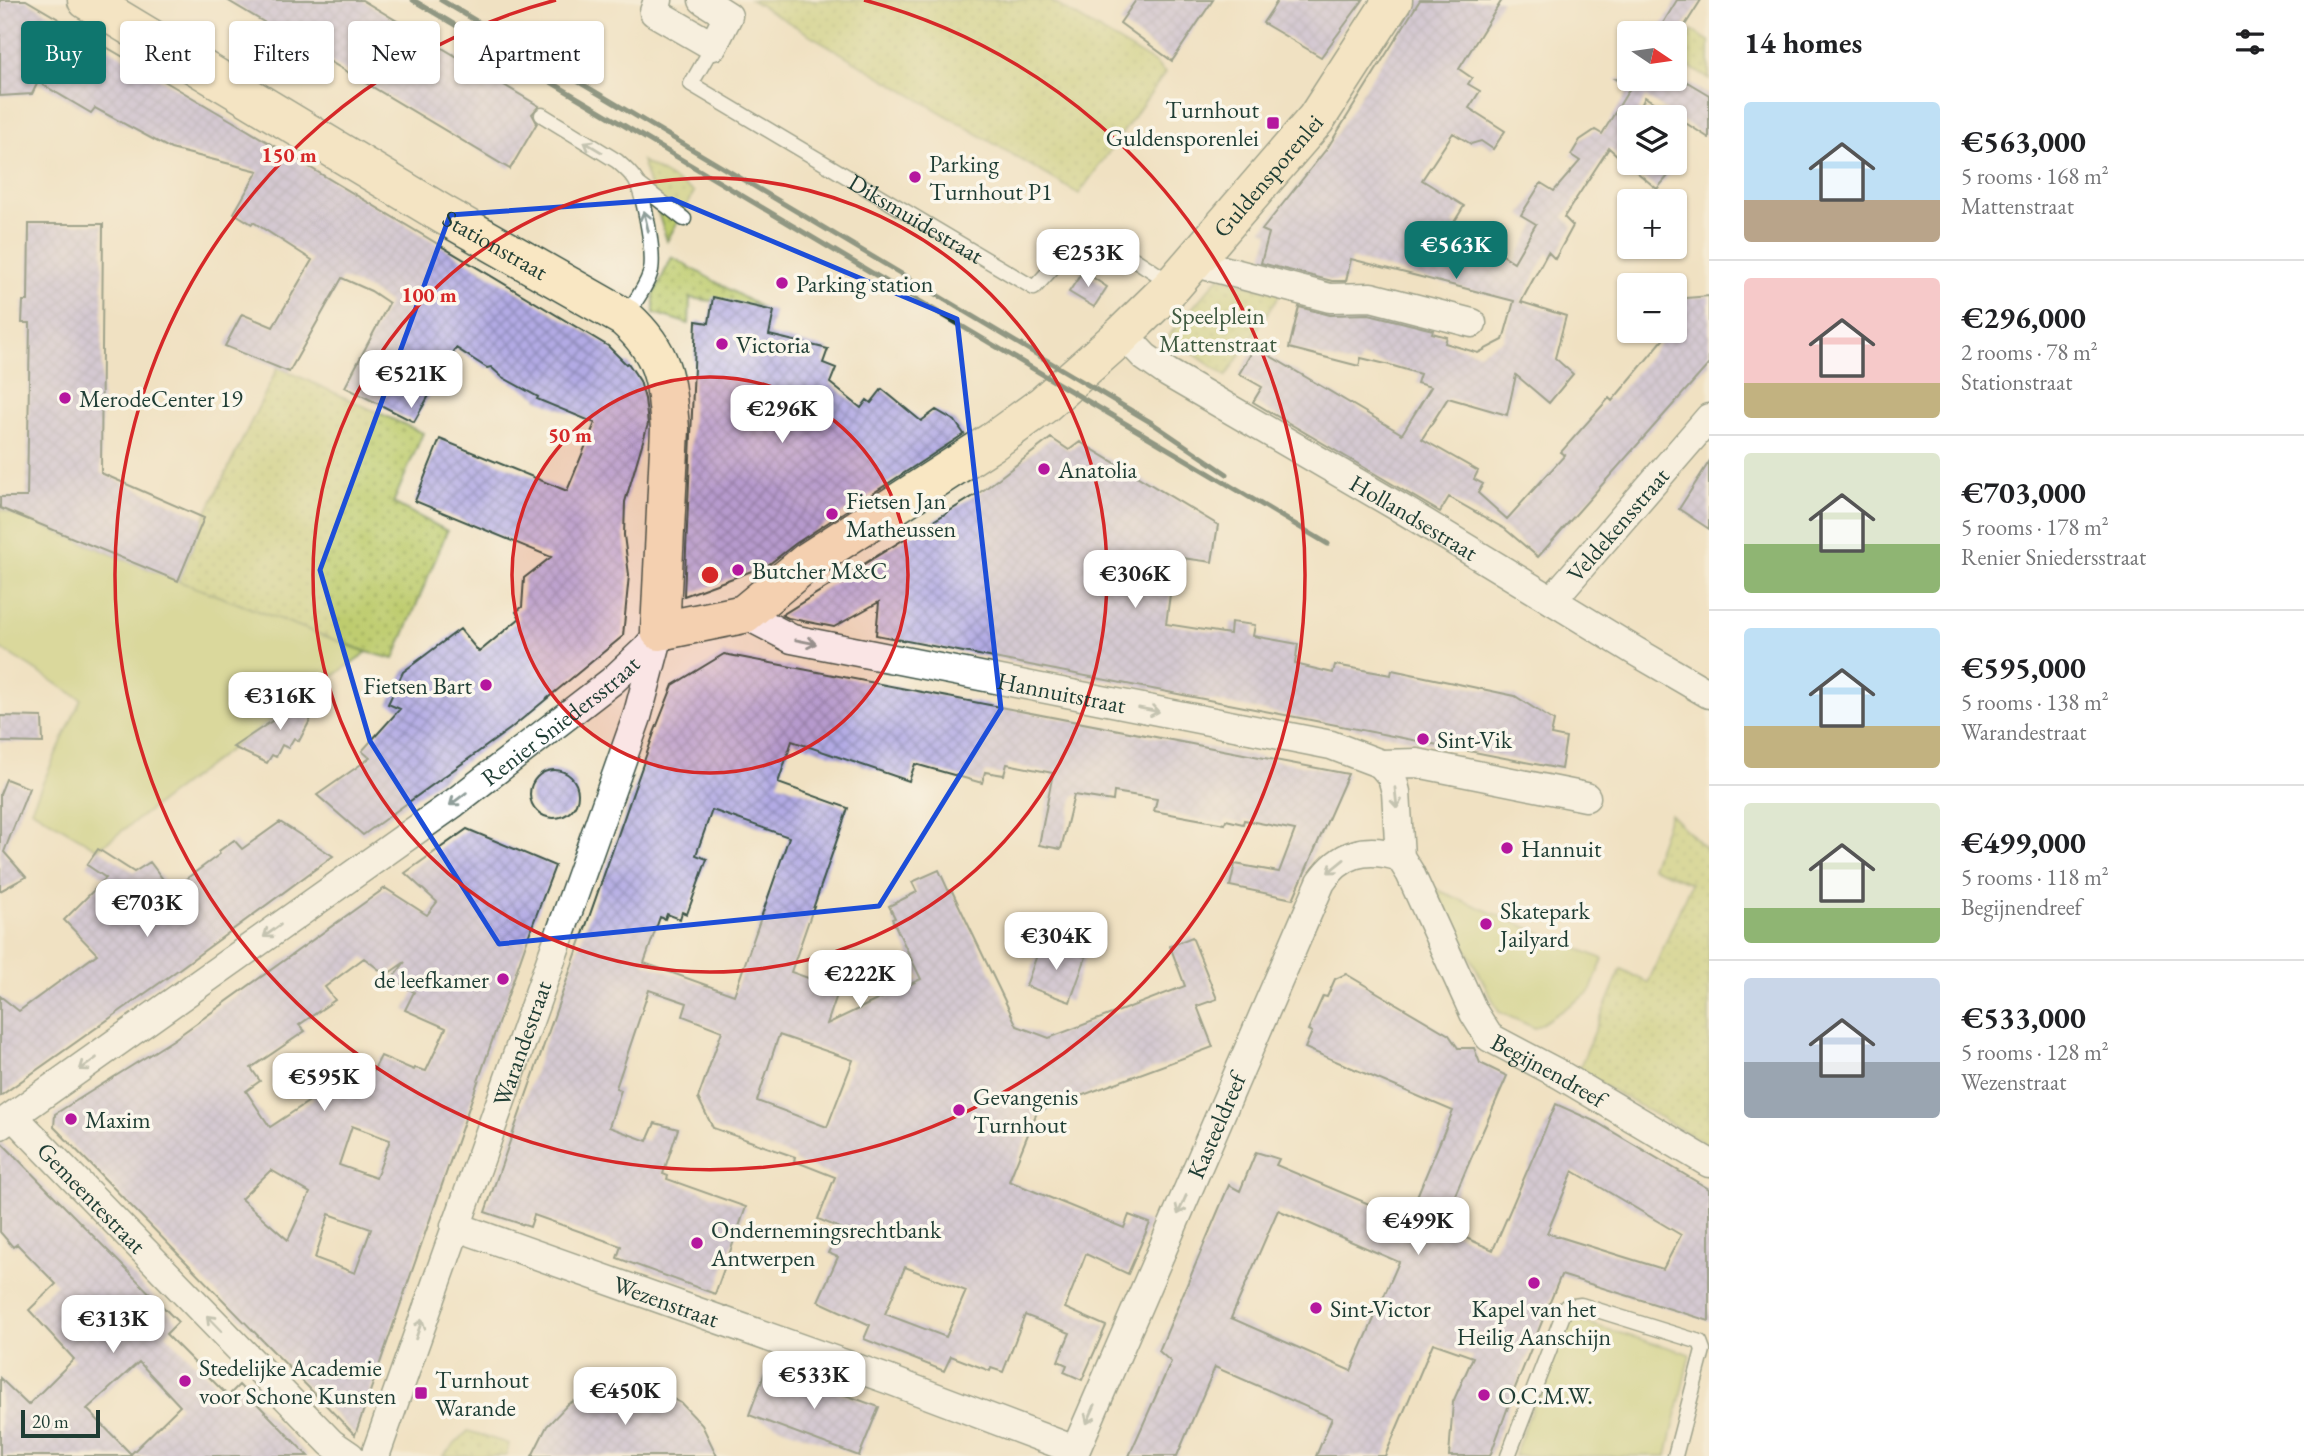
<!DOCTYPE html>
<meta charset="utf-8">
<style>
body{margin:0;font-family:"EB Garamond",serif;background:#f2f2f2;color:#202124;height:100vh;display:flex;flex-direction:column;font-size:26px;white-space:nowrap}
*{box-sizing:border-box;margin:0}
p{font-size:23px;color:#757577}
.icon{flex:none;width:38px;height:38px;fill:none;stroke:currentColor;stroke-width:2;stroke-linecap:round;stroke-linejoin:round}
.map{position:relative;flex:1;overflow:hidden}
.side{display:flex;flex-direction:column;background:#fff;width:595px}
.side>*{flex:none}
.banner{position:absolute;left:21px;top:21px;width:665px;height:63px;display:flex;gap:14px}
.needle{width:46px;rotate:103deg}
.controls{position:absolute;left:1617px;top:21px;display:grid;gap:14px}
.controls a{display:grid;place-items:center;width:70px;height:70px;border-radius:7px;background:#fff;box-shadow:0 2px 5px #0004;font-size:35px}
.scale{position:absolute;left:21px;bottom:18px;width:79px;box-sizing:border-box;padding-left:7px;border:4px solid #1f3d34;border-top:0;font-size:19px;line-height:24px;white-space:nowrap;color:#1f3d34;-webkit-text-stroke:5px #fbf7ec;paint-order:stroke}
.price{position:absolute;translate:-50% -60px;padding:0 16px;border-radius:14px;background:#fff;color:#222;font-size:23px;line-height:46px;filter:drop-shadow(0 2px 4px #0008)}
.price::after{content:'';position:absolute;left:50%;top:42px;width:21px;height:16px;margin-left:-10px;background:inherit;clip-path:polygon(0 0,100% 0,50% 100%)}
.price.active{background:#0f766e;color:#fff}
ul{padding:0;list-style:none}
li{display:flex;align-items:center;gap:21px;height:175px;padding:0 35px}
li+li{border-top:2px solid #e0e0e0}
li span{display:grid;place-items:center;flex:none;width:196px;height:140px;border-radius:7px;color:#555}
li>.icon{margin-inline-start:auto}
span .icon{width:84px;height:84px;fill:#fffc;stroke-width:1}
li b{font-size:30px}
h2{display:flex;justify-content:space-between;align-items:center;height:84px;padding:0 35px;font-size:30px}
.pill{padding:0 24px;border-radius:7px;background:#fff;box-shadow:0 2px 5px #0004;font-size:24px;line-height:63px}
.pill.active{background:#0f766e;color:#fff}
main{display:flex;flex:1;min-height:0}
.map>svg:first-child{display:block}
</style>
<main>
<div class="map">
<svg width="1709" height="1456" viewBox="0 0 1709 1456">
<defs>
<pattern id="grass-dots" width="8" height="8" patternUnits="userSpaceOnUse" patternTransform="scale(1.75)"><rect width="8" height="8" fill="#becc6e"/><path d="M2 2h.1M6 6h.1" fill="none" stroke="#9aa75b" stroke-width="1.8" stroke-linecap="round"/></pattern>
<pattern id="building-cross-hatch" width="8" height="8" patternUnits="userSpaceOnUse" patternTransform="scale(1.75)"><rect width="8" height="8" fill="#b2aae4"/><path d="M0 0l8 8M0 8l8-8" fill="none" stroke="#908cba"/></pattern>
</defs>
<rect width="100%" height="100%" fill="#fbf7ec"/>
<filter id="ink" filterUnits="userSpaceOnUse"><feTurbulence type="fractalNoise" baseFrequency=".0143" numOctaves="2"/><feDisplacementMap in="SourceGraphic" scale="14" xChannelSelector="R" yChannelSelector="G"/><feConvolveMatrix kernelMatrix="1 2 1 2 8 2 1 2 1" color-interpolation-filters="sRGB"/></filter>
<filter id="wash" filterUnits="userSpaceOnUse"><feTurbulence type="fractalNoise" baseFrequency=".00686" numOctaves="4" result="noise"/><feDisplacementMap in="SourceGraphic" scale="28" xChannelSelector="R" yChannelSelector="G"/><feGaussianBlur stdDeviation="1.57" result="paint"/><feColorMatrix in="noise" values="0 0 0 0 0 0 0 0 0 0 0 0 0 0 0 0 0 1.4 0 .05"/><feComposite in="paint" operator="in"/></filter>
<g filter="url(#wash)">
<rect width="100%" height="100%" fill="#f0e1c2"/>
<path fill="url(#grass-dots)" stroke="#6e8451" stroke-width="2" d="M751 0H1049L1155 63 1165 73 1079 194Z
M1692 31 1709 41V79L1675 58Z
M642 161 694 192 667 241Z
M672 257 762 308 690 298 689 324 654 313V294Z
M1219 277 1280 294 1226 376 1168 336Z
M278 367 423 433 393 503 447 531 394 659 367 652 178 581 204 518Z
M1670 814 1709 852V1145L1578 1071 1621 969 1648 983 1691 883 1651 867Z
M468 1431 509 1444 506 1456H443Z"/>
<path fill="#becc6e" stroke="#6e8451" stroke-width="2" d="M0 509 178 581 367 652 233 747 98 849 31 809 81 699 0 648Z
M1435 889 1603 959 1590 992 1535 1028 1499 1012Z
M1566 1317 1690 1354 1667 1456H1514Z"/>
<g id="blocks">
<path fill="url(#building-cross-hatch)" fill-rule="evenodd" d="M0 0H26L234 122 608 346 626 364 628 363 640 381 645 399 648 424 625 502 624 535 629 575 623 636 510 729 363 835 317 795 370 758 362 751 400 709 388 704 403 672 460 629 479 652 520 618 516 612 522 607 524 578 551 557 415 501 440 439 567 491 595 423 537 399 538 397 502 377 491 367 487 368 456 348 414 422 345 387 389 303 371 291 342 278 289 372 225 346 242 314 273 327 312 260 253 222 252 224 234 213 258 171 171 149 95 108 91 113 38 82 32 94 0 96Z
M227 0H362L539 106 532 114 537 123 510 169Z
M1136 0H1213L1172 61 1120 23Z
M1278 0H1363L1321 57 1263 23Z
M1420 0H1502L1459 69 1472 78 1468 84 1480 91 1469 108 1505 131 1493 149 1481 141 1471 144 1453 133 1422 180 1464 206 1453 224 1514 262 1536 224 1521 215 1541 183 1554 191 1580 161 1571 155 1580 140 1595 130 1602 134 1630 88 1615 79H1682L1709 95V138L1645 97 1636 117H1629V132L1618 156 1609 148 1564 217 1573 226 1555 259 1548 252 1521 302 1566 316 1555 358 1573 374 1549 403 1516 375 1507 415 1448 398 1422 439 1478 471 1474 479 1483 484 1478 493 1507 519 1565 455 1561 452 1609 398 1612 401 1667 335 1663 331H1675V299L1709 296V364L1538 557 1505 529 1449 497 1440 512 1253 402 1262 387 1239 374 1255 347 1402 434 1431 387 1417 383 1420 374 1390 365 1361 358 1359 366 1289 348 1299 307 1330 315 1369 314 1433 330 1432 333 1447 337 1445 343 1478 353 1503 340 1514 301 1351 259 1346 281H1332L1261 263 1269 233 1262 230 1328 147Z
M1677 0H1701L1680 33H1657Z
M1626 163H1679L1657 189Z
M29 224H103L101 473 204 518 178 581 0 508V497H27L30 323H22L23 301H28Z
M1083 271 1107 287 1094 307 1069 292Z
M713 297 774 311 769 335 828 349 823 363 836 368 830 383 861 408 867 400 871 403 882 389 921 421 936 410 955 421 964 434 795 544 768 565 684 596 696 321 709 323Z
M1051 438 1069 450 1080 442 1218 525 1212 562 1175 557 1166 624 1230 634 1231 622 1255 625 1253 636 1298 644 1295 664 1333 673 1335 665 1391 675 1392 670 1515 696 1554 721 1551 735 1566 738 1561 769 876 635 879 602 834 627 788 618 782 615 985 489Z
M1709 462V529L1679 509Z
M724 654 1348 774 1293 899 1230 886 1235 864 1279 872 1295 830 1244 820 1243 824 1226 820 1225 824 1154 811 1157 799 1114 792 1113 801 1074 795 1061 849 1039 845 1053 773 1007 764 1004 775 985 772 982 783 915 764 909 781 792 741 778 783 848 808 791 972 839 989 827 1024 921 979 892 919 895 918 889 906 917 892 912 882 939 870 949 892 952 891 1017 1026 1049 1038 1185 986 1170 946 1192 937 1217 999 1197 1006 1213 1047 1037 1112 1009 1181 1124 1228 1129 1215 1150 1223 1128 1274 1086 1254 1065 1308 1106 1326 1082 1380 1064 1372 1067 1365 1058 1361 1070 1333 1025 1315 1003 1372 991 1368 990 1371 951 1356 944 1371 864 1339 870 1325 818 1301 838 1257 828 1253 840 1228 818 1219 835 1177 794 1161 795 1157 713 1128 698 1098 722 1031 683 1016 687 1003 649 990 616 1088 621 1090 609 1127 647 1141 655 1123 678 1129 663 1174 668 1176 667 1179 746 1207 715 1294 617 1258 621 1246 534 1215 530 1227 485 1212 654 733 673 685ZM712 810 789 837 734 995 644 963 660 917 665 919 667 914 680 919 682 912 687 914 707 859 696 855ZM779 1035 853 1060 827 1127 757 1101ZM905 1267 966 1291 946 1337 885 1314Z
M328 687 299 741 294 738 288 748 282 745 276 757 272 755 267 763 233 747 284 713 290 715Z
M0 716 42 717 43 743 0 742Z
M530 794a24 24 0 1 1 48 0a24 24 0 1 1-48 0Z
M6 779 29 788 4 852 26 877 0 891V794Z
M280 822 333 856 171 975 0 1096V996L19 1011 97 954 64 920 106 878 87 865 98 849 134 872 150 862 171 890 220 854 219 851 234 840 242 849Z
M467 829 555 866 531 929 355 1435 54 1127 55 1114 173 1040 385 888 427 915 437 902 405 873ZM364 958 386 975 405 962 392 979 414 992 405 1010 446 1028 426 1071 415 1068 414 1070 381 1056 363 1090 329 1056 301 1089 314 1098 270 1127 246 1091 260 1081 251 1068 305 1031 299 1025 335 1000 325 987ZM352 1126 390 1140 376 1178 339 1165ZM271 1170 310 1193 288 1240 241 1199ZM329 1214 371 1229 355 1273 315 1258Z
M1042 941 1086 957 1070 1002 1026 986Z
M1346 974 1449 1035 1458 1048H1474L1480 1063 1507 1076 1441 1227 1493 1250 1556 1104 1596 1122 1709 1189V1321L1561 1275 1515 1388 1490 1456H1449L1453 1402 1473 1357 1433 1343 1385 1456H1316L1332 1418 1215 1367 1177 1456H1129L1171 1362 1159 1351 1229 1185 1240 1191 1256 1152 1279 1159 1276 1165 1407 1220 1453 1111 1305 1048 1312 1032 1308 1030 1323 996 1327 997 1335 979ZM1573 1171 1681 1235 1663 1269 1547 1233ZM1278 1210 1399 1262 1351 1371 1231 1318Z
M0 1141 178 1322 166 1334 228 1396 239 1385 308 1456H0V1378L28 1405 74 1359 29 1310 56 1284 17 1244 13 1247 0 1232ZM139 1362 180 1406 131 1454 87 1409Z
M767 1367 879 1407 859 1456 749 1415Z
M624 1385 654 1389 681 1403 702 1425 717 1456H532L547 1426 568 1404 594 1390Z"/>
</g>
</g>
<g filter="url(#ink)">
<use href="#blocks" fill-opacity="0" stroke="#3e5649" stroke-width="2"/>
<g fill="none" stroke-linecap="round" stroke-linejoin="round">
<defs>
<g id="lane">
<path id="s1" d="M713 46 691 84 1034 288 1075 243C1082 242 1091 240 1098 242 1122 248 1151 271 1173 284"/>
<path d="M542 115 617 161C624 167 631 173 636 181 644 197 656 257 650 274 645 289 634 303 625 317"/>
<path d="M638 184 684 219"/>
<path d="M1508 1456 1566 1307 1581 1305 1700 1342 1703 1350 1675 1456"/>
</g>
<g id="street">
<path d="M658 0 654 12 713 46 728 16 703 0"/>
<path d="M1192 262 1330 298 1371 297 1472 323"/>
<path id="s2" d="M1123 334 1145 357 1168 373 1407 512 1635 651 1709 694"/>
<path id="s3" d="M1552 600 1709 418"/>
<path id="s4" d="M744 614 792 639 1331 745 1381 764 1392 777 1396 792 1400 857 1410 873 1474 1013 1489 1037 1559 1074 1709 1163"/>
<path d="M1381 764 1417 763 1586 797"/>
<path id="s5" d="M14 1117 331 1443 350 1456"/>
<path id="s6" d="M0 1125 454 803 612 681 646 649 657 636"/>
<path id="s7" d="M455 1226 887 1379 1075 1450"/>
<path id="s8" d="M375 1456 637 717 660 631"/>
<path id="s9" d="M1073 1456 1321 882C1341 853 1365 846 1400 857"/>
</g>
<g id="secondary">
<path id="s10" d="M87 0 444 215 625 318C664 353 666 379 670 429L660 631 744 614 807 562 992 442 1043 405 1123 334 1173 285 1316 119 1393 0"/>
</g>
</defs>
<use href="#lane" stroke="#3e5649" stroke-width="17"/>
<use href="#street" stroke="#3e5649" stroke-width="31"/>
<use href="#secondary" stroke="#3e5649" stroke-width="41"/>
<use href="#lane" stroke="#fff" stroke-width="14"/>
<use href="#street" stroke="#fff" stroke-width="28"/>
<use href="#secondary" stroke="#f9e7c3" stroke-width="38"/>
<path stroke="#1f3d34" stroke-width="5" d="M413 0 1328 544
M441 0 1152 423 1227 474"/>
</g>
<defs><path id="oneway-shaft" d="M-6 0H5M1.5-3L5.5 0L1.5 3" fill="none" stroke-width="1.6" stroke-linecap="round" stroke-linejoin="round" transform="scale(1.75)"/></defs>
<g stroke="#8f9e9a">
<use href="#oneway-shaft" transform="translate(593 147) rotate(-149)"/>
<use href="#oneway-shaft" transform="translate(646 221) rotate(-103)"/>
<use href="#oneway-shaft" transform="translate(806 642) rotate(11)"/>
<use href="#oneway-shaft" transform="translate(1149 710) rotate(11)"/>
<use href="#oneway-shaft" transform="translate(1396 798) rotate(84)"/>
<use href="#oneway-shaft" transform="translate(458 799) rotate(143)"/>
<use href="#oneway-shaft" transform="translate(1336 866) rotate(141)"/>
<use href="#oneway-shaft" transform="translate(272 931) rotate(144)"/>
<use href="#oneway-shaft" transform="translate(88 1064) rotate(144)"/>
<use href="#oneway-shaft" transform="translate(1182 1205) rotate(114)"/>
<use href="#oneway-shaft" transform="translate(214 1323) rotate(-134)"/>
<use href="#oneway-shaft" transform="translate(419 1329) rotate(-71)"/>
<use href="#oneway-shaft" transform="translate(1091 1414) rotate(114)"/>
</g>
</g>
<path d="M0 0H1709V1456H0ZM672 199 957 319 1001 709 879 906 499 944 370 741 320 570 450 215Z" fill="#f0e1c2" fill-opacity=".55" fill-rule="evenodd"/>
<path fill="none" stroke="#1d4ed8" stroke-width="5" stroke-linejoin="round" d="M672 199 957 319 1001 709 879 906 499 944 370 741 320 570 450 215Z"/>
<circle cx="710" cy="575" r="198" fill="#d62828" fill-opacity=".12"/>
<g fill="none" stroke="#d62828" stroke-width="3.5">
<circle cx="710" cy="575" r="198"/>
<circle cx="710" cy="575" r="397"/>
<path d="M864 0A595 595 0 1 1 556 0"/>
</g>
<g fill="#b5179e" stroke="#fbf7ec" stroke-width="2.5">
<rect x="1266" y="116" width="14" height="14" rx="3.5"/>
<circle cx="915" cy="177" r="7"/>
<circle cx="782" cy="283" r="7"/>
<circle cx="722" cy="344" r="7"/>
<circle cx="65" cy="398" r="7"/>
<circle cx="1044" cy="469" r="7"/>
<circle cx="832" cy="514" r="7"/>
<circle cx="738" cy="570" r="7"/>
<circle cx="486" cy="685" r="7"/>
<circle cx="1423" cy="739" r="7"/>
<circle cx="1507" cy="848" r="7"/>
<circle cx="1486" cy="924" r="7"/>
<circle cx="503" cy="979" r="7"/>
<circle cx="959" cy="1110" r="7"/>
<circle cx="71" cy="1119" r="7"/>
<circle cx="697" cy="1243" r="7"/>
<circle cx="1534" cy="1283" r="7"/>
<circle cx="1316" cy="1308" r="7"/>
<circle cx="185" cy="1381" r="7"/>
<rect x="414" y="1386" width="14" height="14" rx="3.5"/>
<circle cx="1484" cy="1395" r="7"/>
</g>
<g text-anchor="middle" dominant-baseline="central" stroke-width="7" stroke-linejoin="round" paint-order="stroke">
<g font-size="24" fill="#1f3d34" stroke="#fbf7ec" text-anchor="start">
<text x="1259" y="109" text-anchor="end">Turnhout<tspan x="1259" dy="28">Guldensporenlei</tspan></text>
<text x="929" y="163">Parking<tspan x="929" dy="28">Turnhout P1</tspan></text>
<text x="796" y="283">Parking station</text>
<text x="736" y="344">Victoria</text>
<text x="79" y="398">MerodeCenter 19</text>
<text x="1058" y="469">Anatolia</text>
<text x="846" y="500">Fietsen Jan<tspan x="846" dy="28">Matheussen</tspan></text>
<text x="752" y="570">Butcher M&amp;C</text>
<text x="472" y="685" text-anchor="end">Fietsen Bart</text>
<text x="1437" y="739">Sint-Vik</text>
<text x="1521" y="848">Hannuit</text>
<text x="1500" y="910">Skatepark<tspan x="1500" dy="28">Jailyard</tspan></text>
<text x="489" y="979" text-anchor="end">de leefkamer</text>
<text x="973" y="1096">Gevangenis<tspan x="973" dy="28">Turnhout</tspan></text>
<text x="85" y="1119">Maxim</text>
<text x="711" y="1229">Ondernemingsrechtbank<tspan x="711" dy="28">Antwerpen</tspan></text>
<text x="1330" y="1308">Sint-Victor</text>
<text x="1534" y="1308" text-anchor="middle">Kapel van het<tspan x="1534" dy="28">Heilig Aanschijn</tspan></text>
<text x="199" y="1367">Stedelijke Academie<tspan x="199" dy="28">voor Schone Kunsten</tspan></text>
<text x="435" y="1379">Turnhout<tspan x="435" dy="28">Warande</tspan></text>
<text x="1498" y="1395">O.C.M.W.</text>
</g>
<g font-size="24" fill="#1f3d34" stroke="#fbf7ec">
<text stroke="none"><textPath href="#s10" startOffset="1724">Guldensporenlei</textPath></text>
<text stroke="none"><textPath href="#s1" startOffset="306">Diksmuidestraat</textPath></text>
<text stroke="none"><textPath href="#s10" startOffset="476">Stationstraat</textPath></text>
<text stroke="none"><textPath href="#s2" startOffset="345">Hollandsestraat</textPath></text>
<text stroke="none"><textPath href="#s3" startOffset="100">Veldekensstraat</textPath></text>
<text stroke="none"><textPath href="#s4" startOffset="329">Hannuitstraat</textPath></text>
<text stroke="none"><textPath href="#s6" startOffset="691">Renier Sniedersstraat</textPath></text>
<text stroke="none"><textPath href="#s8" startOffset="438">Warandestraat</textPath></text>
<text stroke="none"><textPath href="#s4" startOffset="1024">Begijnendreef</textPath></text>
<text stroke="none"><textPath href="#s9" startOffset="360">Kasteeldreef</textPath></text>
<text stroke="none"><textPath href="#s5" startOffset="112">Gemeentestraat</textPath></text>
<text stroke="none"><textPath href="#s7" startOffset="224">Wezenstraat</textPath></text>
</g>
<g font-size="24" fill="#3f5a40" stroke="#fbf7ec">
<text x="1218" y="315">Speelplein<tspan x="1218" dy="28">Mattenstraat</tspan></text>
</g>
</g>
<circle cx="710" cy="575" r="10" fill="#d62828" stroke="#fbf7ec" stroke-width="3.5"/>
<g font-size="21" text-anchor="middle" font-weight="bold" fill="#d62828" stroke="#fbf7ec" stroke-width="7" stroke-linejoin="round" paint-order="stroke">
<text x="289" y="162">150 m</text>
<text x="429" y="302">100 m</text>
<text x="570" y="442">50 m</text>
</g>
</svg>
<div class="controls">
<a><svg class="needle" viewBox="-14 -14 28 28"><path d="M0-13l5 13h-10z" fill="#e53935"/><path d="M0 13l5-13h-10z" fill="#757577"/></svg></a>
<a><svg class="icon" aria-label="layers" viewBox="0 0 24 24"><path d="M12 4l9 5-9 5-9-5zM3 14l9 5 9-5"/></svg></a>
<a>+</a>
<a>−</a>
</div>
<div class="scale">20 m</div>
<b class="price active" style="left:1456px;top:281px">€563K</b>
<b class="price" style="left:1088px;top:289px">€253K</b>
<b class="price" style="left:411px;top:410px">€521K</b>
<b class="price" style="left:782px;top:445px">€296K</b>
<b class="price" style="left:1135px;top:610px">€306K</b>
<b class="price" style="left:280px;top:732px">€316K</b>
<b class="price" style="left:147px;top:939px">€703K</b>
<b class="price" style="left:1056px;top:972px">€304K</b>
<b class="price" style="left:860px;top:1010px">€222K</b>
<b class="price" style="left:324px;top:1113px">€595K</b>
<b class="price" style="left:1418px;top:1257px">€499K</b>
<b class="price" style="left:113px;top:1355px">€313K</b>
<b class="price" style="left:814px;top:1411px">€533K</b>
<b class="price" style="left:625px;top:1427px">€450K</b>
<div class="banner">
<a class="pill active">Buy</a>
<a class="pill">Rent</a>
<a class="pill">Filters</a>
<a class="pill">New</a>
<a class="pill">Apartment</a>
</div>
</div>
<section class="side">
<h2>14 homes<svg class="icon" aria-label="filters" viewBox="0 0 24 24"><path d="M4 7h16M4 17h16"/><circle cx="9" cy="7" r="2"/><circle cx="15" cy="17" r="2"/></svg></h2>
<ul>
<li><span style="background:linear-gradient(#bfe0f5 70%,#b9a48a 0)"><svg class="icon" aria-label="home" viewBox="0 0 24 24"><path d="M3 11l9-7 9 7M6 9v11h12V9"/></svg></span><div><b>€563,000</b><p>5 rooms · 168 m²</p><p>Mattenstraat</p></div></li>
<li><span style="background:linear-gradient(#f6c9c9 75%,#c2b280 0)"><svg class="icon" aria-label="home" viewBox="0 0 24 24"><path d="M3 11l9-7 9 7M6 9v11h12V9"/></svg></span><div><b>€296,000</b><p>2 rooms · 78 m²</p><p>Stationstraat</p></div></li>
<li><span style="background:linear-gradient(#dfe7d0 65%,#8fb573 0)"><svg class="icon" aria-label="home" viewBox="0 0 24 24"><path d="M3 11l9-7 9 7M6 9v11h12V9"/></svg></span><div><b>€703,000</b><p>5 rooms · 178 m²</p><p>Renier Sniedersstraat</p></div></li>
<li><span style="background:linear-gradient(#bfe0f5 70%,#c2b280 0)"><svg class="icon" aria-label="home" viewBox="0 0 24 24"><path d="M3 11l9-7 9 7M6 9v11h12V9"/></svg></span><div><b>€595,000</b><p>5 rooms · 138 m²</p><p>Warandestraat</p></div></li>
<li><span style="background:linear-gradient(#dfe7d0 75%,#8fb573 0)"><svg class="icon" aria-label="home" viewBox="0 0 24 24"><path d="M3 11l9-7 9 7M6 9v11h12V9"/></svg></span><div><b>€499,000</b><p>5 rooms · 118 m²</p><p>Begijnendreef</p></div></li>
<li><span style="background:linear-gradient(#c9d6e8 60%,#9aa5b1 0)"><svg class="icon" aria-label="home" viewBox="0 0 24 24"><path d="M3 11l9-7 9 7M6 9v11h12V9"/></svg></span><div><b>€533,000</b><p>5 rooms · 128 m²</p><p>Wezenstraat</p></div></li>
</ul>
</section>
</main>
